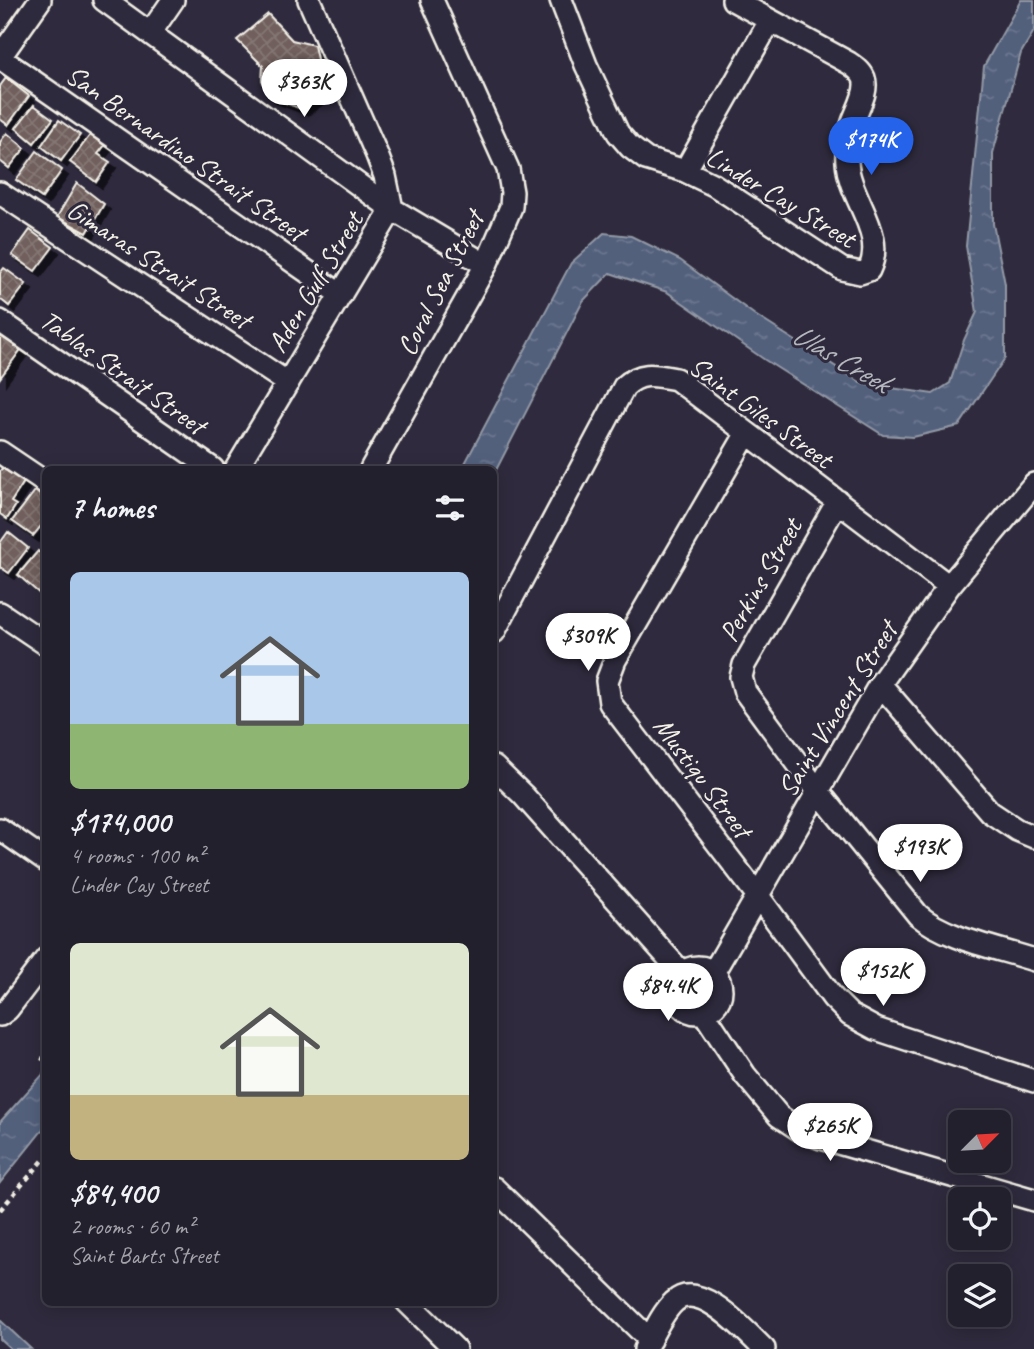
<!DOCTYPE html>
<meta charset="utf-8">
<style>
body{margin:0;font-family:Caveat,sans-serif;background:#2f2d3a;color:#f1f3f6;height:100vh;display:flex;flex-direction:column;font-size:26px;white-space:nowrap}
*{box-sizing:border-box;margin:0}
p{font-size:23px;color:#a3a3aa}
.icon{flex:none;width:38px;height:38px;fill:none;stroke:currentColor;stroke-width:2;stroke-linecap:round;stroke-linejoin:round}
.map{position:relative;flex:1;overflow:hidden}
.drawer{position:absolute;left:42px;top:466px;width:455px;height:840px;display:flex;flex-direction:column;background:#23202e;border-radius:10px;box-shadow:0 4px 18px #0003,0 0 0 2px #403e4a}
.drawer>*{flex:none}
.needle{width:46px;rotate:66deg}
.tools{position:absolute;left:948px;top:1110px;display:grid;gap:14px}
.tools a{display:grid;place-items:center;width:63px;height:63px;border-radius:10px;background:#23202e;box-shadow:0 4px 18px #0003,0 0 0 2px #403e4a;font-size:35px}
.price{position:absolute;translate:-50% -60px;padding:0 16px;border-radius:24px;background:#fff;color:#222;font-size:23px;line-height:46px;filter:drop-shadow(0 2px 4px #0008)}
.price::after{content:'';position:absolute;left:50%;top:42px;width:21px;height:16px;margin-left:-10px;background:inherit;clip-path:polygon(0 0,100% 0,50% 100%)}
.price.active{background:#2563eb;color:#fff}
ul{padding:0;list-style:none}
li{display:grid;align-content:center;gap:14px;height:371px;padding:0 28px}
li span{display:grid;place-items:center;height:217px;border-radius:10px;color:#555}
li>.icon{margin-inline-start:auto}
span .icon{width:126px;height:126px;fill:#fffc;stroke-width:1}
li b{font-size:30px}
h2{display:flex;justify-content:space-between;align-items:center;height:84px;padding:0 28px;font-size:30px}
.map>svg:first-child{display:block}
</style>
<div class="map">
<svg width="1034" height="1349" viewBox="0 0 1034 1349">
<defs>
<pattern id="water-ripples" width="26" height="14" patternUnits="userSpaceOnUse" patternTransform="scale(1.75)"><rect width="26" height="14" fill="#53607c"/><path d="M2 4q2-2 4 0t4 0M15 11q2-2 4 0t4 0" fill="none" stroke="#6c778f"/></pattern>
<pattern id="building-cross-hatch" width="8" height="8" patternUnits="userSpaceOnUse" patternTransform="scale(1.75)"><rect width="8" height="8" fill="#6f5e5c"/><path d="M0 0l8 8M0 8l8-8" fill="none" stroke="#847673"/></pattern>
<filter id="shadow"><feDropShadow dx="6" dy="6" stdDeviation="0" flood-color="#0009"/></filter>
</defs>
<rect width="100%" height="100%" fill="#2f2a3d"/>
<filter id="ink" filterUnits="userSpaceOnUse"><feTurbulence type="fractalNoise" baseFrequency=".0143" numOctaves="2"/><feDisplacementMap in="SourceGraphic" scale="14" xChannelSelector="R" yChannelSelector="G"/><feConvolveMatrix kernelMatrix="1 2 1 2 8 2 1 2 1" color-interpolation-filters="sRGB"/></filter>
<g filter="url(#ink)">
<path fill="url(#water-ripples)" stroke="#939aa7" stroke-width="2" d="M1021 0H1034V31L1021 53 993 153V224L1005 284V358L959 426 913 437 883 435 765 360 667 292 610 273 583 301 494 474V469H462L571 263 604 233 631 236 680 260 755 315 863 384 933 394 950 383 964 340 977 312 966 246 984 66Z
M45 1072V1127L0 1183V1122Z
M0 1320 31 1349H11L0 1339Z"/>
<path fill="url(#building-cross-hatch)" stroke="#f4f1e8" stroke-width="2" filter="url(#shadow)" d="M268 14 292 40 314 45 324 93 302 109 270 97 262 80 263 66 237 40Z
M6 78 29 96 8 125 0 119V86Z
M34 105 53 119 34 143 16 128Z
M59 120 80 135 61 161 41 146Z
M7 133 25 148 9 168 0 161V142Z
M91 134 105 145 98 154 110 162 96 182 70 162Z
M37 151 62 170 42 198 16 180Z
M77 183 104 204 87 233 57 217Z
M30 230 53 247 35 271 12 255Z
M4 268 26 284 9 306 0 299V273Z
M2 332 22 348 0 378V334Z
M2 468 24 482 11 502 16 505 7 519 0 514V471Z
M35 491 46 500V520L33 536 12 521Z
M8 532 28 548 9 573 0 567V543Z
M38 551 46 558V587L40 594 18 575Z"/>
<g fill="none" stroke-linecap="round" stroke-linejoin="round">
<defs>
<path id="street" d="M104 0 392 209 486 265
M561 0 586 65 618 133 630 147 646 159 685 171 714 185 842 269 860 273 869 270C887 233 849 199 847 162 846 149 849 137 852 125 856 111 869 92 864 78 861 71 855 67 849 63L733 0
M151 32 173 0
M0 57 40 0
M0 58 341 295
M685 171 770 21
M0 193 288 383
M0 321 213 469
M747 433 615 660 607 681 610 703 758 896 833 998 850 1015 876 1029 1034 1081
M0 452 46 483
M236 469 392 209 385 176 377 155 309 0
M371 469 486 265 511 207 512 192 508 169 432 0
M838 501 744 665 741 677 745 692 818 791 918 915C946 939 998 948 1034 960
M0 613 46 644
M494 632 624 387C641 371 655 375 676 379L949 586
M880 684 990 812 1017 830 1034 837
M494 767 523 795 682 973
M0 829 46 861
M675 990a23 23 0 1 1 46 0a23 23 0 1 1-46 0Z
M713 973 880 684 949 586 1034 484
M704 1013 745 1075 779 1116 800 1130 821 1138 1034 1200
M0 1015 8 1009 46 959
M494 1188 650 1340
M407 1302 455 1349
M645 1349C653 1334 662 1313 674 1302 699 1278 746 1332 764 1349"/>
</defs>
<use href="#street" stroke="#f4f1e8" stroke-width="26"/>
<path stroke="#f4f1e8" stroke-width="4.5" stroke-dasharray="5 5" stroke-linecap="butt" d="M41 1058 46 1060
M0 1210 46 1157"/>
<use href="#street" stroke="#2f2a3d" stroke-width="21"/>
</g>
</g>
<g text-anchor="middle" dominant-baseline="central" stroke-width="6" stroke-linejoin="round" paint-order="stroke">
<g font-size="28" fill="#f4f1e8" stroke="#2f2a3d">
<text transform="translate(186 153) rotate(35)">San Bernardino Strait Street</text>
<text transform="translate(781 197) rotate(31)">Linder Cay Street</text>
<text transform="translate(159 264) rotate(33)">Gimaras Strait Street</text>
<text transform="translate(315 282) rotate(-59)">Aden Gulf Street</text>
<text transform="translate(440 283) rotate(-63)">Coral Sea Street</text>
<text transform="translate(123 372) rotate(35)">Tablas Strait Street</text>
<text transform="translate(761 412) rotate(36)">Saint Giles Street</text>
<text transform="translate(760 580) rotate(-60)">Perkins Street</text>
<text transform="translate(837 709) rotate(-58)">Saint Vincent Street</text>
<text transform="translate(703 777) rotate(53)">Mustiqu Street</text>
</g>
<g font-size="30" font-style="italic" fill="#b4b7bd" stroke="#2f2a3d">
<text transform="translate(841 358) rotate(30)">Ulas Creek</text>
</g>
</g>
</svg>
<div class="tools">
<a><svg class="needle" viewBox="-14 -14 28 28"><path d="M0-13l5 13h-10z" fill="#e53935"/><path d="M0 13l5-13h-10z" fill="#a3a3aa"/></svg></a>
<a><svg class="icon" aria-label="locate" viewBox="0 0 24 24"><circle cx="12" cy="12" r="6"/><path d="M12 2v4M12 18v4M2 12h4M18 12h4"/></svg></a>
<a><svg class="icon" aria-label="layers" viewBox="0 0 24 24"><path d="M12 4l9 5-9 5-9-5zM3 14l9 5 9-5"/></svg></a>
</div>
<b class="price" style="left:304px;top:119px">$363K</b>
<b class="price active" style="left:871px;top:177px">$174K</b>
<b class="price" style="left:588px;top:673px">$309K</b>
<b class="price" style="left:920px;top:884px">$193K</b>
<b class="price" style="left:883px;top:1008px">$152K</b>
<b class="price" style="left:668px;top:1023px">$84.4K</b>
<b class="price" style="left:830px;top:1163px">$265K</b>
<section class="drawer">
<h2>7 homes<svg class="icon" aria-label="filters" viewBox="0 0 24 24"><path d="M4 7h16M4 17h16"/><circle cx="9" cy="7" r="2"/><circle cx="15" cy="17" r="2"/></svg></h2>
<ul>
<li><span style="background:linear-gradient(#a9c7e8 70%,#8fb573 0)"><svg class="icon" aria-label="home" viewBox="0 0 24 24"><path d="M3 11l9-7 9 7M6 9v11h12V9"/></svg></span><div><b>$174,000</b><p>4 rooms · 100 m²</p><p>Linder Cay Street</p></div></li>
<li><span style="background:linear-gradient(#dfe7d0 70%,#c2b280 0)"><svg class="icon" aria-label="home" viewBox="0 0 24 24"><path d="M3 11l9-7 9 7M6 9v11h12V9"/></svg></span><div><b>$84,400</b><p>2 rooms · 60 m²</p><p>Saint Barts Street</p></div></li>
</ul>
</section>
</div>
